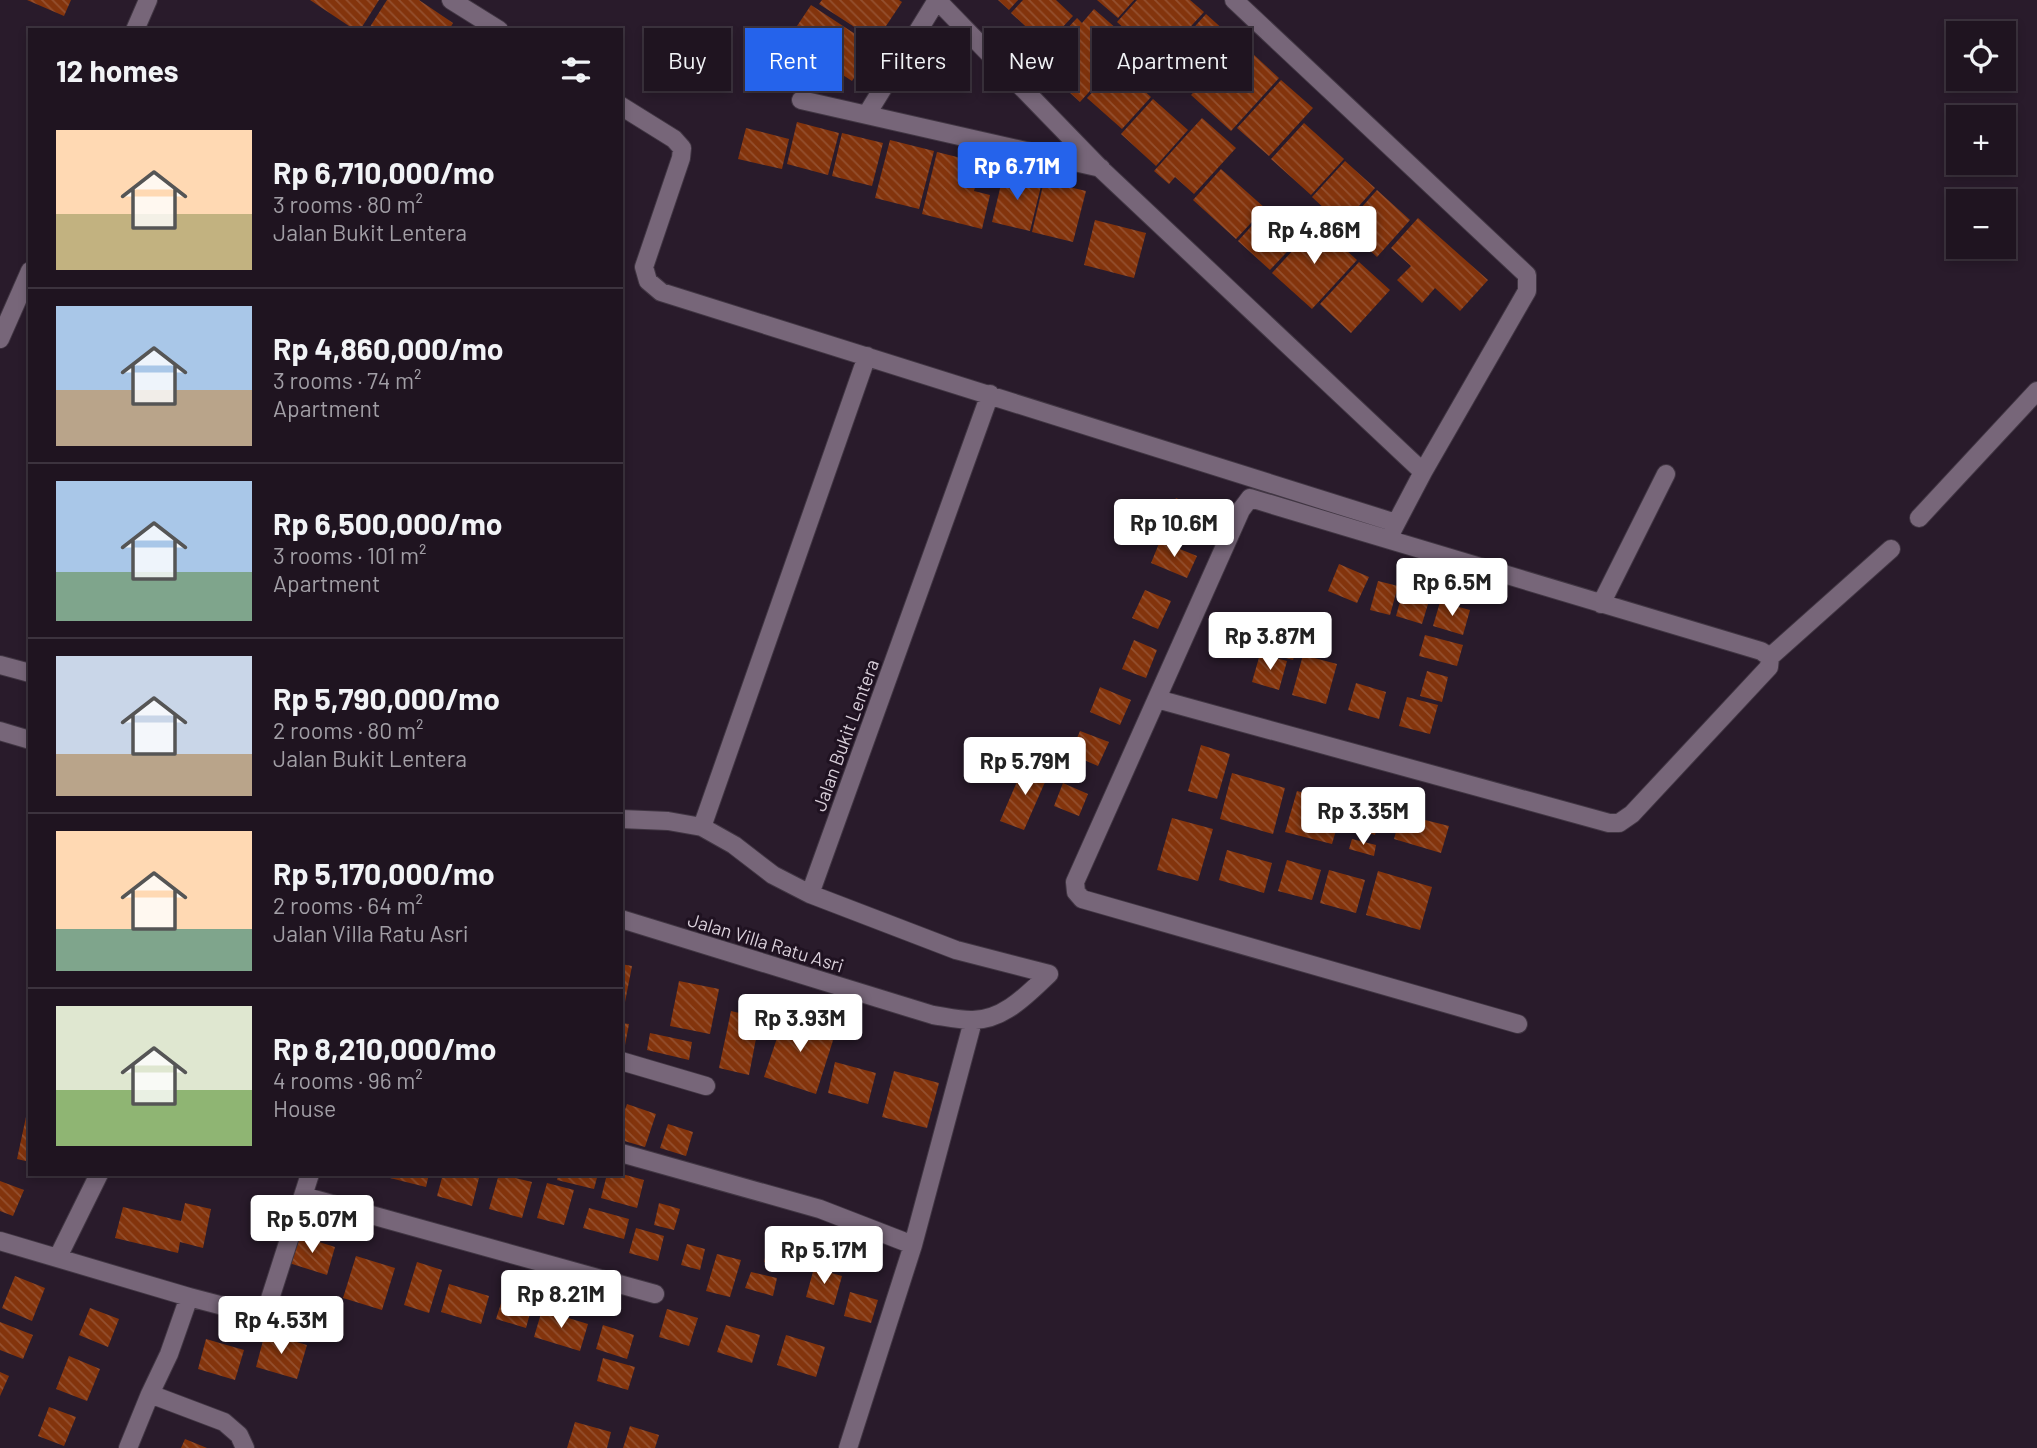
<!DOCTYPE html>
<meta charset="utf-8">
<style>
body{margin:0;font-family:Barlow,sans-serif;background:#271d29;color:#f1f3f6;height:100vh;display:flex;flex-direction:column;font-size:26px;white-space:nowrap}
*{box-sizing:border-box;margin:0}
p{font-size:23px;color:#a19ea5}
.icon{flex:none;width:38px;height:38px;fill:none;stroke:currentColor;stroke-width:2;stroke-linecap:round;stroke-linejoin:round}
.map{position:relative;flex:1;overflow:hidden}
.panel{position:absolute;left:28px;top:28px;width:595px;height:1148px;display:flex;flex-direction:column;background:#1f1420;border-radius:0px;box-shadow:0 4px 10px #0003,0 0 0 2px #3c333e}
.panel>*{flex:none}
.top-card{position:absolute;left:644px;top:28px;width:665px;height:63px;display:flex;gap:14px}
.controls{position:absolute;left:1946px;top:21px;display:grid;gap:14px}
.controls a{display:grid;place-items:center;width:70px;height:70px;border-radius:0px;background:#1f1420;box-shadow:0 4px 10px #0003,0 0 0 2px #3c333e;font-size:35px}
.price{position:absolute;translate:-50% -60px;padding:0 16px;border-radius:7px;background:#fff;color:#222;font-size:23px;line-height:46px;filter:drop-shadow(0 2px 4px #0008)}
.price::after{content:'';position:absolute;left:50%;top:42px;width:21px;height:16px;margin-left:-10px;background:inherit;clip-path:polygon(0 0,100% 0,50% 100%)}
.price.current{background:#2563eb;color:#fff}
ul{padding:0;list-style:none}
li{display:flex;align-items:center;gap:21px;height:175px;padding:0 28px}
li+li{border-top:2px solid #3c333e}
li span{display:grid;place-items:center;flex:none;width:196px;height:140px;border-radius:0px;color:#555}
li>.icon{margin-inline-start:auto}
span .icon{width:84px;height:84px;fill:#fffc;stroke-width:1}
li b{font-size:30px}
h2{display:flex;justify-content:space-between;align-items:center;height:84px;padding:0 28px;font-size:30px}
.tag{padding:0 24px;border-radius:0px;background:#1f1420;box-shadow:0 4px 10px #0003,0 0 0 2px #3c333e;font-size:24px;line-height:63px}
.tag.current{background:#2563eb;color:#fff}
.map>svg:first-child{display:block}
</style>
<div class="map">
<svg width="2037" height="1448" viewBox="0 0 2037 1448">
<defs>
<pattern id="building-back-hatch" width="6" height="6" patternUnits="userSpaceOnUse" patternTransform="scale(1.75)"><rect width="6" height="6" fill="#83340c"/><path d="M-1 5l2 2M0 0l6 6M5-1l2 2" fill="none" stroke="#94502f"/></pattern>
</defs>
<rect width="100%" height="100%" fill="#291b2b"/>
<path fill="url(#building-back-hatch)" d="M27 0H71L64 16Z
M310 0H379L360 30H355Z
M387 0H419L453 23 449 30H368Z
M822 0H899L902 2 876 41 819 4Z
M998 0H1018L1009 10Z
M1023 0H1056L1073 16 1046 45 1011 13Z
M1097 0H1134L1118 18Z
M1137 0H1190L1204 12 1160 60 1117 22Z
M811 5 875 47 852 81 823 62 810 82 775 59Z
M1094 9 1133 43 1080 102 1036 62 1077 18 1082 23Z
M1206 14 1235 40 1191 89 1162 63Z
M1240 42 1279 78 1231 131 1191 95Z
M1117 66 1151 97 1122 129 1087 98Z
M1281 80 1313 108 1269 156 1237 128Z
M1153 99 1188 130 1156 166 1121 134Z
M1202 118 1236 148 1194 194 1175 177 1169 184 1154 171Z
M797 122 839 133 828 175 787 164Z
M1304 123 1344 159 1311 195 1271 159Z
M746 128 789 139 782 169 738 159Z
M842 133 883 143 872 186 832 176Z
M890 140 934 151 919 209 875 198Z
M937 152 981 163 974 191 990 195 982 229 922 214Z
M1345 161 1375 188 1342 225 1312 197Z
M1221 169 1265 208 1236 239 1193 200Z
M1004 172 1042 182 1030 231 992 222Z
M1044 181 1086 191 1073 242 1032 232Z
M1377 190 1410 220 1377 257 1344 227Z
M1266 210 1299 239 1270 270 1238 241Z
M1418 218 1488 280 1460 311 1435 288 1422 303 1397 280 1411 266 1391 248Z
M1095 220 1146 233 1134 278 1084 265Z
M1317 224 1357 260 1312 309 1272 273Z
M1359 262 1390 290 1351 333 1320 304Z
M1176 498 1212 514 1199 543 1163 527Z
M1160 541 1197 556 1187 578 1151 563Z
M1339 564 1369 577 1357 603 1328 591Z
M1378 581 1398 586 1390 615 1370 610Z
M1404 587 1431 594 1422 624 1396 616Z
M1145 590 1171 601 1158 629 1132 618Z
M1440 602 1470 610 1463 635 1433 626Z
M1262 627 1300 638 1293 660 1257 650Z
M1425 635 1463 645 1457 666 1419 656Z
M1134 640 1157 650 1146 678 1122 669Z
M1260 654 1287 661 1279 690 1252 682Z
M1303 655 1337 664 1326 704 1292 695Z
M1427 671 1448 677 1442 702 1420 696Z
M1356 683 1386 692 1379 719 1348 710Z
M1100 687 1131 700 1120 725 1090 712Z
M1407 697 1438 705 1430 734 1399 726Z
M1080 731 1109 742 1098 766 1070 754Z
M1201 745 1230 754 1217 799 1188 791Z
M1025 763 1049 773 1024 830 1000 821Z
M1232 773 1285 788 1273 834 1220 819Z
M1063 783 1088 794 1079 816 1054 806Z
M1297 791 1344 803 1332 844 1285 832Z
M1353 798 1383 806 1375 835 1345 826Z
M1401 814 1449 826 1441 853 1394 839Z
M1172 818 1213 829 1198 881 1157 870Z
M1352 839 1376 845 1374 856 1349 849Z
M1227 850 1272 863 1264 893 1219 880Z
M1287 860 1321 870 1312 900 1278 891Z
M1329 870 1365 880 1356 913 1320 903Z
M1378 871 1432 887 1420 930 1366 915Z
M621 964 632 966 625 1002 621 1001Z
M679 981 719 989 710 1034 670 1026Z
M731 1011 760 1018 749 1075 719 1068Z
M785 1014 836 1031 816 1094 764 1077Z
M621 1023 629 1024 625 1045 621 1044Z
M650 1033 692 1042 689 1060 647 1050Z
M835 1062 876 1073 868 1104 828 1093Z
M894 1071 939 1083 927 1128 882 1117Z
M627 1104 656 1114 645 1147 621 1140V1121Z
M26 1117 30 1118V1162L17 1159Z
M668 1124 693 1132 686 1156 660 1148Z
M391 1174H429L426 1187 390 1178Z
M443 1174H480L472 1206 437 1196Z
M499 1174 532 1182 522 1218 489 1209Z
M558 1174H598L594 1189 557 1180Z
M607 1174H622L644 1180 637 1208 601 1198Z
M0 1181 24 1190 13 1216 0 1211Z
M547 1183 574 1190 564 1225 537 1218Z
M185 1203 211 1209 203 1248 180 1242 178 1253 115 1238 123 1207 181 1221Z
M659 1203 680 1209 674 1230 654 1225Z
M589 1208 629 1219 624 1239 583 1228Z
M636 1228 664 1236 658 1261 629 1253Z
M297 1235 335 1247 327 1275 289 1263Z
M770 1238 800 1246 793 1269 764 1262Z
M687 1244 705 1249 700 1270 681 1265Z
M717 1254 741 1260 730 1297 706 1291Z
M356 1256 395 1268 382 1310 343 1298Z
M417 1262 442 1270 429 1313 404 1305Z
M814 1268 842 1276 834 1305 806 1297Z
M751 1272 777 1278 773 1296 745 1288Z
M15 1276 45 1288 32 1321 2 1308Z
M449 1284 489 1296 481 1324 441 1312Z
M850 1292 878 1300 871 1323 844 1316Z
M503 1297 532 1306 526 1328 496 1319Z
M90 1308 119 1319 108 1347 79 1335Z
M667 1309 698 1318 689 1346 659 1337Z
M542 1310 588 1324 580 1351 534 1337Z
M0 1322 33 1335 23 1359 0 1350Z
M603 1325 634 1335 627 1359 596 1349Z
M726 1325 760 1335 752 1363 717 1352Z
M265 1333 307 1345 297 1379 256 1367Z
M786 1335 825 1347 816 1377 777 1365Z
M206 1339 244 1350 235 1380 198 1369Z
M69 1356 100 1369 87 1401 56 1389Z
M603 1358 635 1367 628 1390 597 1381Z
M0 1372 9 1376 0 1396Z
M49 1407 76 1417 64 1446 38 1436Z
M575 1422 611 1432 607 1448H567Z
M630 1426 659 1435 655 1448H623Z
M185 1439 207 1448H181Z"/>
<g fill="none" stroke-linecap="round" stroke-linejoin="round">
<defs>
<path id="minor" d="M451 0 499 30
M937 0 1101 169 1423 472
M1234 0 1527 275V291L1423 472 1392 531
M135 30 148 0
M801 100 1101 168
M621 106 674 139 682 148 681 158 644 267 648 281 661 292 1396 523
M867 114 937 0
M0 339 30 271
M1919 518 2037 391
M1601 604 1666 474
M0 665 30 673
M1157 699 1609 823H1619L1632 814 1769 667 1770 657 1891 549
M0 731 30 740
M621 819 668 821 702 827 734 845 773 875 810 894 956 950 1049 974
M702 827 867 356
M810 894 990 394
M621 919 933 1015C946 1017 959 1020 971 1020 1003 1021 1028 994 1049 974
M1518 1024 1082 899 1076 892 1075 882 1241 510 1250 498 1260 501 1761 651 1770 657
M621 1061 706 1086
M621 1153 820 1209 913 1245 848 1448
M303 1196 655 1294
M0 1241 189 1297 169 1354 150 1394 224 1422 239 1435 245 1448
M913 1245 973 1021
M58 1257 99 1174
M189 1297 250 1313 268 1305 310 1174
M128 1448 150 1394"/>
</defs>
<use href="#minor" stroke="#413643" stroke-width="20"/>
<use href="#minor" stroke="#776679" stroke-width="18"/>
</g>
<g text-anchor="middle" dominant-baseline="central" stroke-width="6" stroke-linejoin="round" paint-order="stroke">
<g font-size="19" fill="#dad0db" stroke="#1f1221">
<text transform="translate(845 735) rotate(-70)">Jalan Bukit Lentera</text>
<text transform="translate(766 942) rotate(17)">Jalan Villa Ratu Asri</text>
</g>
</g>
</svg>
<div class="controls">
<a><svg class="icon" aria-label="locate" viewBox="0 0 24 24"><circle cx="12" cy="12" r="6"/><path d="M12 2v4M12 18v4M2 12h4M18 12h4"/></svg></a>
<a>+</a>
<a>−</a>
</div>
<b class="price current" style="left:1017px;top:202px">Rp 6.71M</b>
<b class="price" style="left:1314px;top:266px">Rp 4.86M</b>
<b class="price" style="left:1174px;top:559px">Rp 10.6M</b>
<b class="price" style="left:1452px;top:618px">Rp 6.5M</b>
<b class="price" style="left:1270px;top:672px">Rp 3.87M</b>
<b class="price" style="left:1025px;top:797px">Rp 5.79M</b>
<b class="price" style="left:1363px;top:847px">Rp 3.35M</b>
<b class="price" style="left:800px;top:1054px">Rp 3.93M</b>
<b class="price" style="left:312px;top:1255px">Rp 5.07M</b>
<b class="price" style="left:824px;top:1286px">Rp 5.17M</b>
<b class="price" style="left:561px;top:1330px">Rp 8.21M</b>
<b class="price" style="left:281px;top:1356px">Rp 4.53M</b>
<div class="top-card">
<a class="tag">Buy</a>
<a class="tag current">Rent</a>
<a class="tag">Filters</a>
<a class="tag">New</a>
<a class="tag">Apartment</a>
</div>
<section class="panel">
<h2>12 homes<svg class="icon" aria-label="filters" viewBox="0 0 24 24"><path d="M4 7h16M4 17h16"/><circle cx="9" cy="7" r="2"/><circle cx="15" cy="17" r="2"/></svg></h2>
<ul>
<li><span style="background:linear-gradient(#ffd9b3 60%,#c2b280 0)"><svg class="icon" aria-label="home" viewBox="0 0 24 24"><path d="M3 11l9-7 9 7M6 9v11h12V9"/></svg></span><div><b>Rp 6,710,000/mo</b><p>3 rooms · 80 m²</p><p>Jalan Bukit Lentera</p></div></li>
<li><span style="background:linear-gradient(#a9c7e8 60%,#b9a48a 0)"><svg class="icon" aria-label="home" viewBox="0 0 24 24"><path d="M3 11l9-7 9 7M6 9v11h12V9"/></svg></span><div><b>Rp 4,860,000/mo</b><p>3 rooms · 74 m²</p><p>Apartment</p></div></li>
<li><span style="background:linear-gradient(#a9c7e8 65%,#7fa58c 0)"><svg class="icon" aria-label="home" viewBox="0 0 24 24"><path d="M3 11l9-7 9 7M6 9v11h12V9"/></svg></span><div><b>Rp 6,500,000/mo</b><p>3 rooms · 101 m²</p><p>Apartment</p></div></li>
<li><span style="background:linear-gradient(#c9d6e8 70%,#b9a48a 0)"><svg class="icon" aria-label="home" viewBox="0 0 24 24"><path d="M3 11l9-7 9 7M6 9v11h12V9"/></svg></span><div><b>Rp 5,790,000/mo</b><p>2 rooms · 80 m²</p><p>Jalan Bukit Lentera</p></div></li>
<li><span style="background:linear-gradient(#ffd9b3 70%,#7fa58c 0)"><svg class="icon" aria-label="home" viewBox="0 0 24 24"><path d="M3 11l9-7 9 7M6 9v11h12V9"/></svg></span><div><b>Rp 5,170,000/mo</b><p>2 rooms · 64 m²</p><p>Jalan Villa Ratu Asri</p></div></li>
<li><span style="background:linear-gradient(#dfe7d0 60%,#8fb573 0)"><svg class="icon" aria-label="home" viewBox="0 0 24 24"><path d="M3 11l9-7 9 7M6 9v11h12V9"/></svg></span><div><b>Rp 8,210,000/mo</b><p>4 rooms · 96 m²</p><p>House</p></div></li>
</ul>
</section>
</div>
